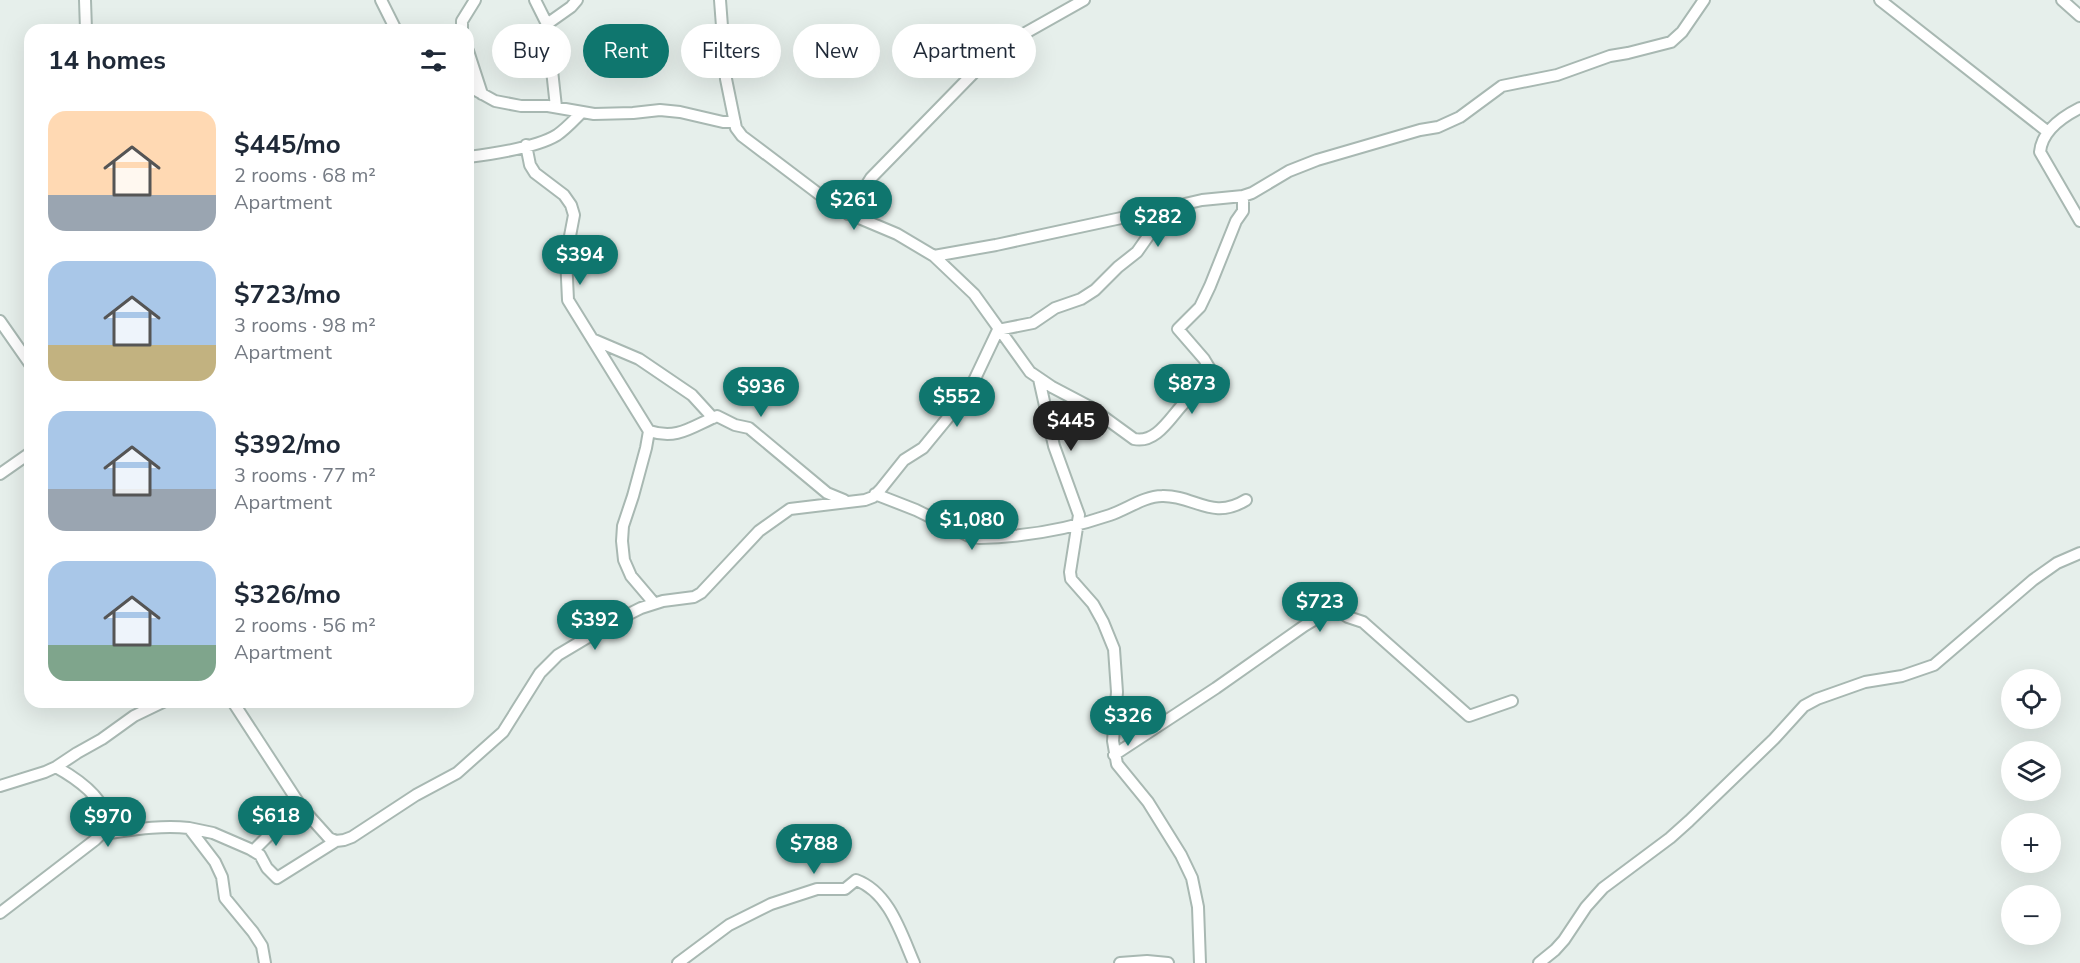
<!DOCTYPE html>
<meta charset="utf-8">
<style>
body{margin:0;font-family:"Nunito Sans",sans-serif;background:#f6f6f7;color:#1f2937;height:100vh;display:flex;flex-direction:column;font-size:22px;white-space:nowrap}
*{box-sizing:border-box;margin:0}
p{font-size:20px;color:#747a83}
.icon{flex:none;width:33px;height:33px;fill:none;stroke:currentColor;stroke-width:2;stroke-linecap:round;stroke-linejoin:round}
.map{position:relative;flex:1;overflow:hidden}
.panel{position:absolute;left:24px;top:24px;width:450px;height:684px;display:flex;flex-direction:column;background:#fff;border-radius:18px;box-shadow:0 6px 24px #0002}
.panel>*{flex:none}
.top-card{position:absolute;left:492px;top:24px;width:570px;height:54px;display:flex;gap:12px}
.buttons{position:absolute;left:2001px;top:669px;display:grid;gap:12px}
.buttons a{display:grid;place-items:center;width:60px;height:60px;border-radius:50%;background:#fff;box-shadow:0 6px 24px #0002;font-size:30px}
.price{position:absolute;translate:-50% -51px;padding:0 14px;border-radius:21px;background:#0f766e;color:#fff;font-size:20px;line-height:39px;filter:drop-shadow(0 2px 3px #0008)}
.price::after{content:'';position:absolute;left:50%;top:36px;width:18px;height:14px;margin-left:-9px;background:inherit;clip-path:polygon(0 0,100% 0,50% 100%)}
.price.current{background:#222;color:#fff}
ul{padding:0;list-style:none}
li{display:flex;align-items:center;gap:18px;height:150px;padding:0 24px}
li span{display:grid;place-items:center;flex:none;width:168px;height:120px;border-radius:18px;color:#555}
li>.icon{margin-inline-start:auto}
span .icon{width:72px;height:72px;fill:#fffc;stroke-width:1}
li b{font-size:26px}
h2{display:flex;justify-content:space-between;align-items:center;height:72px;padding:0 24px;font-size:26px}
.tag{padding:0 21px;border-radius:27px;background:#fff;box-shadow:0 6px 24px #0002;font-size:21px;line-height:54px}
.tag.current{background:#0f766e;color:#fff}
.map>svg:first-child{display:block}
</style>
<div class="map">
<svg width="2080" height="963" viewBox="0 0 2080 963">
<rect width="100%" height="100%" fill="#e6efeb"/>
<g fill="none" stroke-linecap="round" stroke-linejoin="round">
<defs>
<path id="minor" d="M85 0 86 30
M381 0 396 30
M535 0 547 24 556 107
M720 0 726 79 736 128 742 136 840 210 897 234 934 256 974 294 1030 372 1052 387 1090 407 1134 439C1157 444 1171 416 1185 402 1194 393 1206 386 1216 379L1204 359 1178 329 1200 307 1210 286 1236 221 1243 211V196
M1880 0 2048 132
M2062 0 2080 16
M547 24 571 7 577 0
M462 30V21L475 0
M468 51 482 94
M468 86 495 101 521 106H548L594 114 633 113 660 110 680 112 723 122H735
M2080 108C2062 117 2042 131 2040 152L2080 221
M526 145 530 165 535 173 564 195 571 205 574 215 566 257 568 300 649 431 646 448 633 496 623 526 622 541 624 560 631 576 654 603
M468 157C492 154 536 148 557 135 566 129 574 120 582 112
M848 214 871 178 997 49 1084 0
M934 256 996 245 1163 209
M0 321 30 364
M592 339 639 359 692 395 713 418
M1039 379 1054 446 1079 515 1070 572 1071 579 1093 604 1103 622 1114 649 1117 692 1113 741 1117 764 1148 802 1181 855 1192 878 1198 907 1200 963
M649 431C678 440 691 427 717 416L735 425 749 428 827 493 844 500
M0 474 30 453
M875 494 916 510 969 536 979 538C1023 537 1069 529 1110 515 1127 509 1145 496 1162 496 1194 495 1212 521 1246 500
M233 702 302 808 329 838 336 841 344 840 352 837 416 795 457 773 503 732 540 673 558 655 615 621 641 608 663 601 694 597 701 593 759 531 790 509 865 500 873 497 880 490 904 460 923 448 960 403 971 387 998 330 1033 323 1055 308 1081 299 1095 290 1118 267 1137 252 1156 225 1163 209 1202 200 1243 196 1252 193 1289 171 1317 160 1420 130 1438 127 1460 117 1502 86 1557 75 1610 56 1628 53 1671 42 1682 32 1704 0
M1114 755 1216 688 1304 626 1334 608 1348 617 1363 622 1469 716 1512 701
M0 786 45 772 56 767 77 753 102 739 134 716 163 702
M189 828 213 833 250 849 260 855 267 868 277 878 336 841
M102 834C132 830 159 825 189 828L215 862 222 877 225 898 253 932 262 946 265 963
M253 851 279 825
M0 913 95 840 106 829 108 823C105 798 76 778 56 767
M678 963 729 925 771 904 817 889H845L856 880C889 892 901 933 914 963
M1120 963 1147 961 1168 963
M1539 963 1555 950 1564 940 1586 907 1603 888 1670 838 1689 821 1774 739 1804 706 1817 699 1865 682 1902 676 1934 665 2033 580 2057 563 2080 553"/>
</defs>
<use href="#minor" stroke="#a8b8b2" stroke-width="14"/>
<use href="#minor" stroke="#fff" stroke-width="10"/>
</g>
</svg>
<div class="buttons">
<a><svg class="icon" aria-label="locate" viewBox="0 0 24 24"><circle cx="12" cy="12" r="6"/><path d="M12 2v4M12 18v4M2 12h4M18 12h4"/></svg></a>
<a><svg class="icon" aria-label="layers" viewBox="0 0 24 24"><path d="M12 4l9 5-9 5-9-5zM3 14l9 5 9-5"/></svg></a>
<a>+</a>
<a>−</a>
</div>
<b class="price" style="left:854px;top:231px">$261</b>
<b class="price" style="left:1158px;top:248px">$282</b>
<b class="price" style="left:580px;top:286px">$394</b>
<b class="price" style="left:1192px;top:415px">$873</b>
<b class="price" style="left:761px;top:418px">$936</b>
<b class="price" style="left:957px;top:428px">$552</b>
<b class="price current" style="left:1071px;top:452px">$445</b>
<b class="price" style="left:972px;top:551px">$1,080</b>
<b class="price" style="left:1320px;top:633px">$723</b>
<b class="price" style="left:595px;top:651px">$392</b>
<b class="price" style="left:1128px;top:747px">$326</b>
<b class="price" style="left:276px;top:847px">$618</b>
<b class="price" style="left:108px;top:848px">$970</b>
<b class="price" style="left:814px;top:875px">$788</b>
<div class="top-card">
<a class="tag">Buy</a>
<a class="tag current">Rent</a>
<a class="tag">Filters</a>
<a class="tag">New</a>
<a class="tag">Apartment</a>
</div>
<section class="panel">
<h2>14 homes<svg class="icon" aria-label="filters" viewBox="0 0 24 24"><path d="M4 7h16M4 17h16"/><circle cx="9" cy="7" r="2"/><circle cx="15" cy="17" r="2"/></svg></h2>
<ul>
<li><span style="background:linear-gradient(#ffd9b3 70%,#9aa5b1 0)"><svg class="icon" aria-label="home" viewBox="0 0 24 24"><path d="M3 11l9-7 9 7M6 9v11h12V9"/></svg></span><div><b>$445/mo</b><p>2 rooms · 68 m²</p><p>Apartment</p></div></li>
<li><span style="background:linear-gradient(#a9c7e8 70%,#c2b280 0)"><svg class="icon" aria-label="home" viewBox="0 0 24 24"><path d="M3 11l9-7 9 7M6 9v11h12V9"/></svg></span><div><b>$723/mo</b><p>3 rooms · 98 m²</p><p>Apartment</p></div></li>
<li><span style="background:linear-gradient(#a9c7e8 65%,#9aa5b1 0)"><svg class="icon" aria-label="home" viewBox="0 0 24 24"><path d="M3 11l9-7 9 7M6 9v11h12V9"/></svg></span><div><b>$392/mo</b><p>3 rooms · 77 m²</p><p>Apartment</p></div></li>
<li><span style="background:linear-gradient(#a9c7e8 70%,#7fa58c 0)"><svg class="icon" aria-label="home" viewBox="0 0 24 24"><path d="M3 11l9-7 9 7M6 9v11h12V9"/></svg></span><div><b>$326/mo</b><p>2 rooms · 56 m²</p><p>Apartment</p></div></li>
</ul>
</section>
</div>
